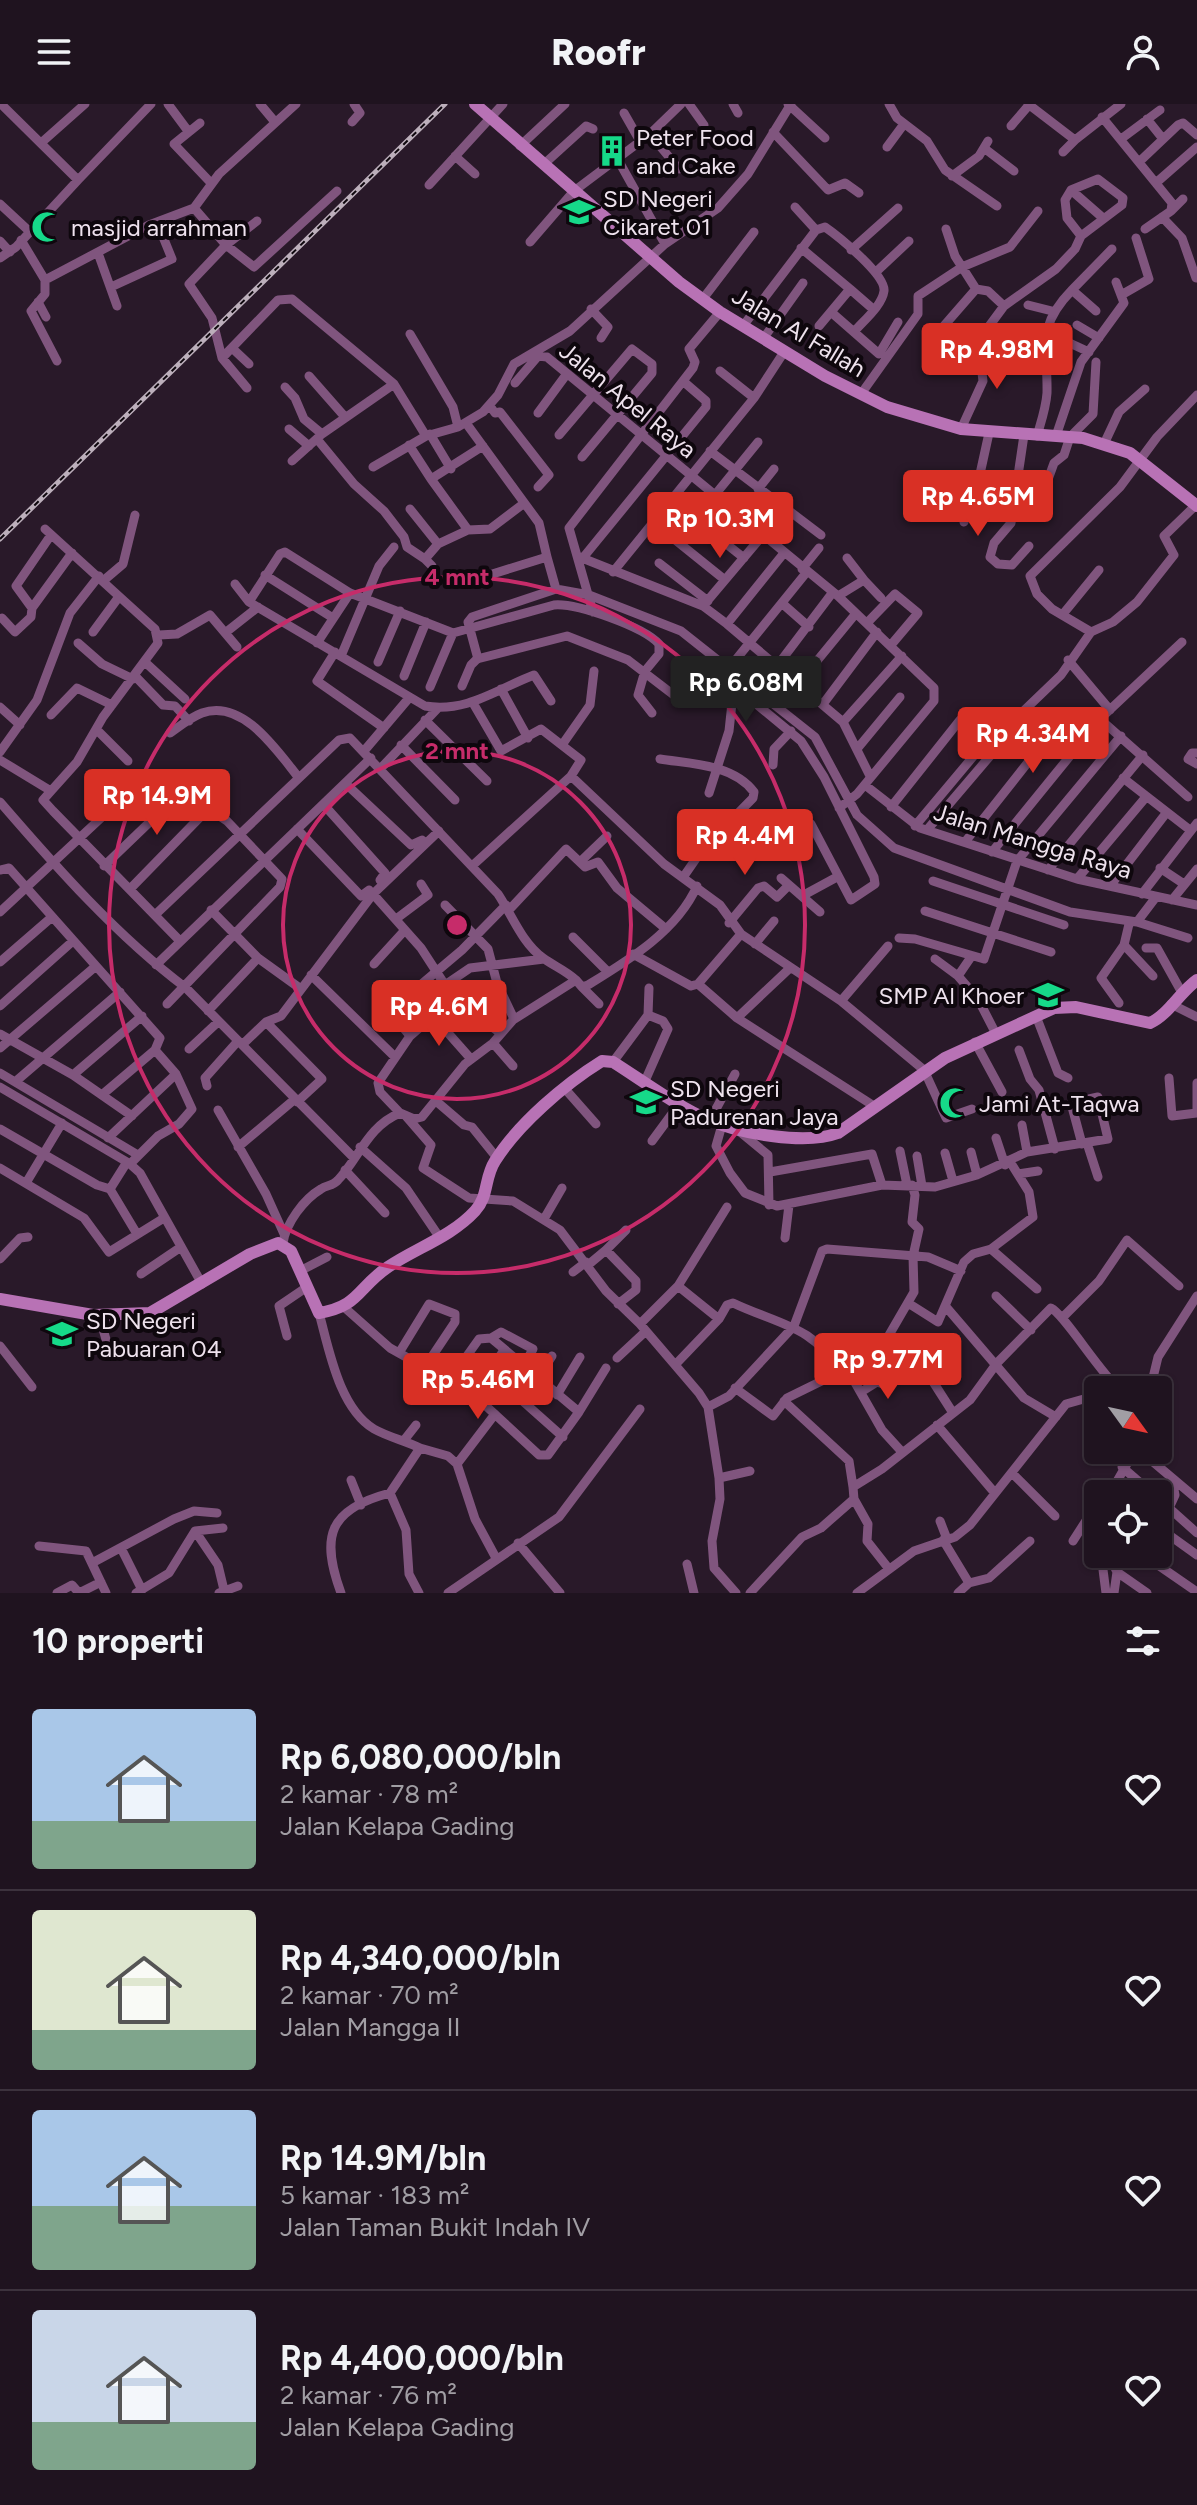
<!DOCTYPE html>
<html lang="id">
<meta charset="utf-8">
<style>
body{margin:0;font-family:Figtree,sans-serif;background:#2c202c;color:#f1f3f6;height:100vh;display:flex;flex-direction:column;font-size:30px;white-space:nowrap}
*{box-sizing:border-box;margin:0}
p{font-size:26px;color:#a19ea4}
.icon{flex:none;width:44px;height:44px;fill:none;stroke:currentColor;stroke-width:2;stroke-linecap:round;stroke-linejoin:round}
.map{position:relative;height:1489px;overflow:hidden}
.details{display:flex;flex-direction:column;background:#1f131f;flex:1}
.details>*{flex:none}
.needle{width:52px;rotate:123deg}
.tools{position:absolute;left:1084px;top:1272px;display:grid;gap:16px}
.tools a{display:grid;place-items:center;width:88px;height:88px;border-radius:8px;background:#1f131f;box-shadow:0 2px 6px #0004,0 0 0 2px #3c323d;font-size:40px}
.price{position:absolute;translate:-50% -68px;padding:0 18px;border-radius:8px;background:#d93025;color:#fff;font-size:26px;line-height:52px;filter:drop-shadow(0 2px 4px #0008)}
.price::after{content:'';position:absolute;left:50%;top:48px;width:24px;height:18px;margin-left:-12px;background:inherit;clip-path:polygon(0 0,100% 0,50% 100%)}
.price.selected{background:#222;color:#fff}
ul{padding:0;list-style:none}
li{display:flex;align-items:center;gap:24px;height:200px;padding:0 32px}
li+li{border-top:2px solid #3c323d}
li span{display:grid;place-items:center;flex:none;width:224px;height:160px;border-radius:8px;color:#555}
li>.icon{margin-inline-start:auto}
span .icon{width:96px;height:96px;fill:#fffc;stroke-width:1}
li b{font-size:34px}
h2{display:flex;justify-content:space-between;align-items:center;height:96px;padding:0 32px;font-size:34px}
header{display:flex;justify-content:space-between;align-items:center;height:104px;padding:0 32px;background:#1f131f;font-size:36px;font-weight:800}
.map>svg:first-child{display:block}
</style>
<header><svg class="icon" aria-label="menu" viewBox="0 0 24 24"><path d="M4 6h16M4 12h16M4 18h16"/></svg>Roofr<svg class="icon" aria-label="person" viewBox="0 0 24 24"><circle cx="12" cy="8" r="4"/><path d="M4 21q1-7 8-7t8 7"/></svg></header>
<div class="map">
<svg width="1197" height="1489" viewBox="0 0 1197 1489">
<rect width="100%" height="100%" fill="#291929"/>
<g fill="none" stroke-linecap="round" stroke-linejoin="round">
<path stroke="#80557e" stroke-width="9" d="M168 0 188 27
M260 0 275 18
M689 0 704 21
M733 0 738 9
M788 0 825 34
M889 0 897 14 927 37 945 66 997 102
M1028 0 1075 36 1121 0
M624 9 640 37
M1102 13 1172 99 1171 107 1145 125
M1147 15 1163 35
M352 18 360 9 354 0
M200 19 174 40 211 79
M1011 22 1029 1
M773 28 828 86 845 79 859 89
M650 30 679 65
M1121 35 1160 6
M41 39 85 0
M520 42 565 0
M887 43 904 20
M984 44 1014 67
M1063 48 1075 36
M455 52 475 70
M617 54 665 140
M1139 58 1178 21 1183 19 1197 31
M543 61 586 22 593 25
M952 72 979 52 988 37
M78 76 151 0
M1157 78 1197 43
M429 81 503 0
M1071 86 1103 114
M0 100 29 127
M795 103 816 126
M194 104 226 141 254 163 337 87
M1171 107 1183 95
M1162 113 1182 134 1196 174
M946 125 955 152 976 185
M21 136 45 176V190L31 207 57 257
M0 137 10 148
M530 138 574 87 650 30 681 0
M801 144 850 185 819 222
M851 146 898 104
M98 149 117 202
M0 154 16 143 78 76 1 0
M876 168 909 137
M45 176 149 121 194 104 219 70 296 0
M111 183 172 155 157 118
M850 185 873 205
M1123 190 1149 175 1136 134
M702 196 754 128
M38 198 46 213
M1028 201 1052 207
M591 205 608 223 601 234
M1096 207 1072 186 1112 145
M831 208 879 250 898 218
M1077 221 1099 234
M743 222 816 126 825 123C838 132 886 171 884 187 882 202 863 217 854 228
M1048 229 1089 248
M410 230 453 303 458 323
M763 235 803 179
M929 239 976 185 988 187 1004 202
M232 244 249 260
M222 254 278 196 292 195 394 280 426 332
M720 267 754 294
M309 272 345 313
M515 279 538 252 547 253 838 492 934 584V597L857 690 839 704
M285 283 295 294 304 315 322 330
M247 284 222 254 212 214 189 180 226 141 257 117
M861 290 918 210V192L962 163 1010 143 1038 107
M490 302 495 309 500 308 549 371 538 383
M538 309 566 271
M466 319 539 419 547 453
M289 325 309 342
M961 325 983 277 982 269 969 255 970 248 1004 202 1056 165 1075 145 1081 132 1122 101 1123 94 1098 75 1071 86 1065 96 1067 114 1081 132
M430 330 451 365
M559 331 632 245 652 260V269L582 353
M1024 331 1011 419 994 439 990 453 998 460 1012 461 1029 442
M1037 332C1041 318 1046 304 1047 289 1048 243 1035 224 1072 186
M1056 332 1081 258 1124 199 1116 178
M317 335 354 380 384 407 404 433 407 443 425 455
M1104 340 1119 308 1145 285
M409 341 431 375
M710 347 821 431
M292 357 322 330 394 280
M373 363 426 332 458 323 483 308 498 291 514 260 570 227 665 140 718 104 748 70 791 0
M1046 381 1054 359 1064 351 1070 333 1093 310 1096 258
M758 385 774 365
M714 392 758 338
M671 396 744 454
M410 405 438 440
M653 418 725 476
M964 418 978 379 989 329
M468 426 431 375 483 342
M577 452 703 502 727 520 843 618 870 672
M847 454 864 476
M582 455 706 303V297L684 278
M659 459 708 497
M432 462 425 455 438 440 468 426 490 425 523 400
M802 465 819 444
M613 468 754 294 784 248
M265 471 333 514
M486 472 547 453 556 485
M103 477 123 460 135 411
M235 480 249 498 425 602C467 609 497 585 534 571L551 597
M838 492 864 476 881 494
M249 498 280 450 285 448 350 489 453 529 554 501C577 499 644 523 659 540V550L645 567 638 591 652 609
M784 501 809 523
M703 502 763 431
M32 504 72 449
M593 508 569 424 693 264 695 258 689 245 720 208
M1063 510 1099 466
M2 514 15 528 31 513 32 504 16 482 51 431
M867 519 895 490 918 509 891 541
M727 520 784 449
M93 528 118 494
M1091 528 1052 505 1037 490 1030 472 1120 383 1157 333 1197 291
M225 529 258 503
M159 531 177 530 210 511 237 543
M78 539 102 560 133 575
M317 539 350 489
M335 548 317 577 384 624
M341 552 379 462 394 443
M478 555 468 518 472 513 556 485 589 491 681 527 815 633 857 711 894 744 1070 808 1137 818 1156 793
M1068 556 1110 606
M378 558 400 507
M146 559 185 595
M777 562 833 488
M135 572 163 601 175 602 189 617
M404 572 426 518
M798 580 853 513
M462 582 471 561 477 555 567 532 628 556 675 592
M430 583 453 529
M501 585 528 634
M755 599 801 637 824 673 874 773 875 780 851 796 811 720
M823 600 877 528
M0 603 20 621
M51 611 77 584 112 601
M1100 615 1188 693
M425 616 487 677
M843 618 902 552
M97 626 128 657
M170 629C180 622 191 613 202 609 243 594 278 648 299 674
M401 641 455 696
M562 641 590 601 594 567
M857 645 900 593
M364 647 409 594
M0 648 37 596 70 509 99 472
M1197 649H1192L1188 655 1197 660
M660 655C691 660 733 660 754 688L753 694 702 746 684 772
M0 656 51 687 77 658 103 613 158 539 155 525 45 425
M773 661 774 645 791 627
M381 664 438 604
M571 672 664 760 720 801 741 830 841 897 924 966 946 1014 972 1005
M1123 674 1190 726
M345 679 411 741 422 736
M865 681 920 724 1077 775 1197 801
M51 687 43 696 53 707 180 837
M709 689 729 627 732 599 721 574 806 469
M0 698C57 764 116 831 186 884L353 1053
M120 698 157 670 227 717 282 775 280 783 167 900
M324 701 385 769 380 776
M891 703 960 616 964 614 987 636 915 722
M297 725 361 792 369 786
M927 726 990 652 1008 622 1061 571 1091 528 1113 518 1137 498 1174 451 1164 432 1196 401
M965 738 1029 657
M992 748 1100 615 1182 538
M580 758 607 732
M104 762 181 688
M472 762 571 672 581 656 541 625 501 647 473 599
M1160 764 1184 780
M0 766 9 764 160 934 155 946 103 990
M1048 766 1143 651
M781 774 820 808
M1077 775 1146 693
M933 777 1064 821
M1110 782 1167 708
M130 785 208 705
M373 790 421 844 447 884
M1142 790 1197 719
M802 792 837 773
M1172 796 1197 765
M445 801 488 845 497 879 514 915
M211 806 258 854 301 885
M509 806 566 745 585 763 598 758 617 784 666 825
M925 807 1051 848
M0 808 116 700
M156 810 339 636 350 634 498 790C512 811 522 839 543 854 554 862 565 866 576 876
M396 815 428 791 421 780
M1137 818 1188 834
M729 819 758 784 764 782 777 793 789 781
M1129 820 1124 841 1153 872
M573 833 607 867
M899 834 915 835 984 855 1017 757 1121 632
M755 840 774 817
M1146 844H1157L1181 887
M633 850 691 882 698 880 741 830
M935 855 958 872 971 853
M0 858 52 813
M374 860 405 826
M156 861 371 654
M311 871 394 952
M958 872 978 895 995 928
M698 880 737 914 874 1002
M445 881 470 864 544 855
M582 883 599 900
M841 897 888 842
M1119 899 1101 874 1124 841
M1171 900 1197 913
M0 902 73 837
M208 907 258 854
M433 912 471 955
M1036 912 1058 969 1068 974
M737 914 790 864
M266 918 322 975 297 998
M0 930 73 971 132 1012
M410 932 391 909 392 905 462 846 506 801
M975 938 1002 988
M493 939 513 962
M243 940 266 918 281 912 373 790 439 727
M0 944 96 862
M189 945 218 918
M1019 946 1030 975 1039 986 1055 1045
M613 958 648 911 649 884
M0 969 138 1051
M73 971 142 912
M1169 974 1172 1012 1197 1009
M645 977 668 925 663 917 648 911
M15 978 120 888
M1197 979V1007
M207 982 205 974 238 937
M0 983 127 1058
M566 986 596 1020
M436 997 464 1021 472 1023 497 1054
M218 1006 266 1090 284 1130
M400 1009 380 988 378 979 410 932 454 894 500 929
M405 1011 431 1041 423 1064 469 1094 513 1097 560 1126 606 1187 640 1220 699 1289 708 1303 719 1374 720 1395 712 1437 714 1464 736 1489
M710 1016 735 970
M722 1021 716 1042 730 1069 745 1089 777 1102 882 1081 935 1083 977 1071 1027 1048 1108 1035 1098 993 1071 999 1082 1040
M1022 1021 1027 1048
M0 1025 97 1081 110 1085 137 1130
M739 1027 768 1051 769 1101
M108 1034 176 970
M996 1034 1005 1061
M652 1037 680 999
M1087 1039 1098 1073
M238 1043 295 995
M360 1043 406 1084 440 1134
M900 1047 907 1081
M971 1048 977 1071
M945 1049 953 1077
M917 1052 922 1082
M127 1058 130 1060 158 1032 179 1020 192 1005 176 970 155 946
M130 1060 140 1069 202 1180
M0 1064 84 1114 109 1148 164 1114
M345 1066 385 1109
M770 1068 872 1050 882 1081
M1018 1070 1038 1067
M26 1079 62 1019
M110 1085 127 1058
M544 1115 562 1084
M785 1134 789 1101
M283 1139C286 1119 304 1095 321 1085 327 1081 333 1082 338 1076 359 1054 368 1022 400 1009L414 1015 422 1013 465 960 493 939 513 916 576 876 582 883 588 881C629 856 677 827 697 782
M991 1145 1037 1185
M606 1146 626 1126
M0 1155 20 1134 28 1133
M588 1161 606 1146 636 1177V1186L618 1200
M300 1167 327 1153
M573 1168 586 1158
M141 1170 181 1143
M678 1182 719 1215
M996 1192 1031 1226
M908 1199 938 1218 964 1158 973 1150 991 1145 1033 1113 1029 1088 1009 1056
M345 1204 390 1244 474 1291
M947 1204 1024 1294 1056 1313
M319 1209C329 1245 339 1304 374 1325 388 1333 406 1337 420 1344L390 1389 406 1426 409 1470 419 1489
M99 1211 107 1239
M1063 1213 1099 1177 1127 1136 1179 1182
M640 1220 678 1182 727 1103
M889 1231 914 1248 953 1309
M287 1232 279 1202 307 1183
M491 1234 501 1228 533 1245 523 1263
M885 1238 914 1188 913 1152 919 1125 912 1118 915 1091 912 1081
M0 1242 32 1283
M399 1249 429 1200 455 1210V1218L425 1263
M617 1254 646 1227
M675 1261 719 1215 727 1201 733 1199C777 1220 815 1222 840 1268
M490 1268 563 1333
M538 1274 552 1252
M449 1277 479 1235 491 1234 579 1308 548 1351H539L474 1291 504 1246
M735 1284 773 1312 787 1294 840 1268H849L882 1326 902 1348
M1150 1286 1158 1253 1197 1192
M861 1288 877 1278 886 1281 892 1275
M557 1291 580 1253
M784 1297 849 1357 853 1383
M708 1303 729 1292 794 1222 822 1147 827 1145 928 1153 961 1167
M579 1308 606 1264
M937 1321 994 1388
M405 1335 416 1321
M420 1344 448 1352 457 1360 475 1415 496 1454
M1139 1346 1197 1395
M457 1360 495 1310
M1122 1363 1153 1390
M1012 1369 1055 1412
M719 1374 750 1367
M351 1376 361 1401
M1105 1390 1112 1386 1135 1346
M1158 1394 1197 1429
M854 1395 868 1420 867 1437 889 1465
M1169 1404 1175 1391 1172 1376
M940 1417 947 1435
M1158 1423 1197 1451
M195 1427 218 1461 224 1486
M943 1436 969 1479 958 1489
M1073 1437 1098 1398
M518 1439 560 1489
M39 1442 86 1447 106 1489
M121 1444 142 1486
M1101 1450 1106 1489
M1108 1450 1117 1468 1147 1489
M1142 1450 1197 1488
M92 1459 174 1415 194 1407 217 1409
M687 1460 694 1489
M969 1479 989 1474 1030 1437
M57 1489 72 1481 79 1489 101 1478
M136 1489 169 1469 195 1427 223 1424
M219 1489 238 1482
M341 1489C320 1432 329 1405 390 1389
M448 1489 559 1413 640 1305
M750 1489 802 1433 821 1424 854 1395 853 1383 882 1365 970 1296 997 1259 1051 1204C1064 1210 1100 1269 1120 1286
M857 1489 914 1447 955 1433 970 1421 1066 1300 1098 1291
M1114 1489 1117 1468"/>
<path stroke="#b872b5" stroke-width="12" d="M475 0 679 178 720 208 825 272 887 303 961 325 1083 334 1130 349 1197 402
M0 1195 93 1211 150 1209 250 1150 278 1139 291 1147 319 1209C360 1202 357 1184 388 1163 416 1144 451 1133 475 1107 489 1092 484 1074 495 1057 518 1020 565 980 602 957L613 958C643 977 678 1003 709 1016 741 1030 806 1041 838 1029L945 954 1054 904 1076 903 1150 919C1168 911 1180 888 1197 876"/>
<defs>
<path id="rail" d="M0 435 445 0"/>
</defs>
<use href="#rail" stroke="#bcafbb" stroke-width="5"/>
<use href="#rail" stroke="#0e070d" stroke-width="2" stroke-dasharray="6" stroke-linecap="butt"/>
</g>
<g fill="none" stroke="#c62c6a" stroke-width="4">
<circle cx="457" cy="821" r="174"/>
<circle cx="457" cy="821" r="348"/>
</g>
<defs>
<symbol id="building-bare" viewBox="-9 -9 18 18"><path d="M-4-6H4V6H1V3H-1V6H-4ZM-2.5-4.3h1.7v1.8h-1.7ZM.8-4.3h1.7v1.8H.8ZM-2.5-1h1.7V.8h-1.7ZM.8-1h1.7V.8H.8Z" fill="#16d989" stroke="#0e070d" stroke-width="2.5" paint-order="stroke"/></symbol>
<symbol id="school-bare" viewBox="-9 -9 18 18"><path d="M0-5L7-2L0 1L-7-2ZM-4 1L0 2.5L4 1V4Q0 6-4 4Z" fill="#16d989" stroke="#0e070d" stroke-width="2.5" paint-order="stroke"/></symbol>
<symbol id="mosque-bare" viewBox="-9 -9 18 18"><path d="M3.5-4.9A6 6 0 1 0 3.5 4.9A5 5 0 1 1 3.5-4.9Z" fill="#16d989" stroke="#0e070d" stroke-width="2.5" paint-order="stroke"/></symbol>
</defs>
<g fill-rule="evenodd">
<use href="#building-bare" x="590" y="25" width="44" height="44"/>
<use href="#school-bare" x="557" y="86" width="44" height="44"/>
<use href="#mosque-bare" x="25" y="101" width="44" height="44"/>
<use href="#school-bare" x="1026" y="869" width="44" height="44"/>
<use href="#school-bare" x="624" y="976" width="44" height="44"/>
<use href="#mosque-bare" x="933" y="977" width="44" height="44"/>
<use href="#school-bare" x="40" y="1208" width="44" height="44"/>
</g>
<g text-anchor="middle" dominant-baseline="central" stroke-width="8" stroke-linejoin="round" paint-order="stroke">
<g font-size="24" fill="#eee2ed" stroke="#0e070d" text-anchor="start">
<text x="636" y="33">Peter Food<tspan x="636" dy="28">and Cake</tspan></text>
<text x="603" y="94">SD Negeri<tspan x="603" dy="28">Cikaret 01</tspan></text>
<text x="71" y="123">masjid arrahman</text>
<text x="1024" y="891" text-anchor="end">SMP Al Khoer</text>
<text x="670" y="984">SD Negeri<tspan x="670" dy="28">Padurenan Jaya</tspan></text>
<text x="979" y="999">Jami At-Taqwa</text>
<text x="86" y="1216">SD Negeri<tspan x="86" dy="28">Pabuaran 04</tspan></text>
</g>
<g font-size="24" fill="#eee2ed" stroke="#0e070d">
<text transform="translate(799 228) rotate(31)">Jalan Al Fallah</text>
<text transform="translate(628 296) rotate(39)">Jalan Apel Raya</text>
<text transform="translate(1033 737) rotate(17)">Jalan Mangga Raya</text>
</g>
</g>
<circle cx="457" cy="821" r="12" fill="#c62c6a" stroke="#0e070d" stroke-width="4"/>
<g font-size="24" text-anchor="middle" font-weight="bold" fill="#c62c6a" stroke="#0e070d" stroke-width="8" stroke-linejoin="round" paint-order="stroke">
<text x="457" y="481">4 mnt</text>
<text x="457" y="655">2 mnt</text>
</g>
</svg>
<div class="tools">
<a><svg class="needle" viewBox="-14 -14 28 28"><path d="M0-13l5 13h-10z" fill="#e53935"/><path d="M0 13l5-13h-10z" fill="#a19ea4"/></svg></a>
<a><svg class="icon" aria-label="locate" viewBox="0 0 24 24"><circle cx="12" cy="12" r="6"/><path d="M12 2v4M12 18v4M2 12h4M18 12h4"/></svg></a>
</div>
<b class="price" style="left:997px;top:287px">Rp 4.98M</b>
<b class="price" style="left:978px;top:434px">Rp 4.65M</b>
<b class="price" style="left:720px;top:456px">Rp 10.3M</b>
<b class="price selected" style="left:746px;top:620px">Rp 6.08M</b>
<b class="price" style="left:1033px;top:671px">Rp 4.34M</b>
<b class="price" style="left:157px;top:733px">Rp 14.9M</b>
<b class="price" style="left:745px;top:773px">Rp 4.4M</b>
<b class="price" style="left:439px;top:944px">Rp 4.6M</b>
<b class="price" style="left:888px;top:1297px">Rp 9.77M</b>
<b class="price" style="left:478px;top:1317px">Rp 5.46M</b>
</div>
<section class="details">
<h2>10 properti<svg class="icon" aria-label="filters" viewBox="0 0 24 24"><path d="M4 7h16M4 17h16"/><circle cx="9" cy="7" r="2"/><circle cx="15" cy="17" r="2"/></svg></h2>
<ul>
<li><span style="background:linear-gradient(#a9c7e8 70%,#7fa58c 0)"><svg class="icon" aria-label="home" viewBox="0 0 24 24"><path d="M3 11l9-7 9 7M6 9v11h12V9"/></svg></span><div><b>Rp 6,080,000/bln</b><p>2 kamar · 78 m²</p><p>Jalan Kelapa Gading</p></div><svg class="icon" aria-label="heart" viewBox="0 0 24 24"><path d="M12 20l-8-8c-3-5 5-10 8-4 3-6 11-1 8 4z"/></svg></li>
<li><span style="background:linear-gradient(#dfe7d0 75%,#7fa58c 0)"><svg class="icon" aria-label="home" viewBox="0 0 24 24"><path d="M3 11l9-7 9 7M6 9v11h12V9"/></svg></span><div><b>Rp 4,340,000/bln</b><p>2 kamar · 70 m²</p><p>Jalan Mangga II</p></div><svg class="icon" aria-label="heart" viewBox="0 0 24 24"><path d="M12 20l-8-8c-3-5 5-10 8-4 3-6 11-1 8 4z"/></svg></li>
<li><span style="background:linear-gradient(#a9c7e8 60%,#7fa58c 0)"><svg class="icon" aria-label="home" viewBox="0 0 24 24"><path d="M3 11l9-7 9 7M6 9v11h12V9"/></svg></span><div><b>Rp 14.9M/bln</b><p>5 kamar · 183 m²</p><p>Jalan Taman Bukit Indah IV</p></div><svg class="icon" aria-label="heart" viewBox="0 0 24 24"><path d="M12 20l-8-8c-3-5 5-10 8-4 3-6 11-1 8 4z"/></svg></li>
<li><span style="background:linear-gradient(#c9d6e8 70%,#7fa58c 0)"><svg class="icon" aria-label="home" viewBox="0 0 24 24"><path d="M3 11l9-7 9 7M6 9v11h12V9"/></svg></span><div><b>Rp 4,400,000/bln</b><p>2 kamar · 76 m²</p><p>Jalan Kelapa Gading</p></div><svg class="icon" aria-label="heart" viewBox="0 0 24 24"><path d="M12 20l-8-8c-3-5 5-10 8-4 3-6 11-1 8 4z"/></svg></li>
</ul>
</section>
